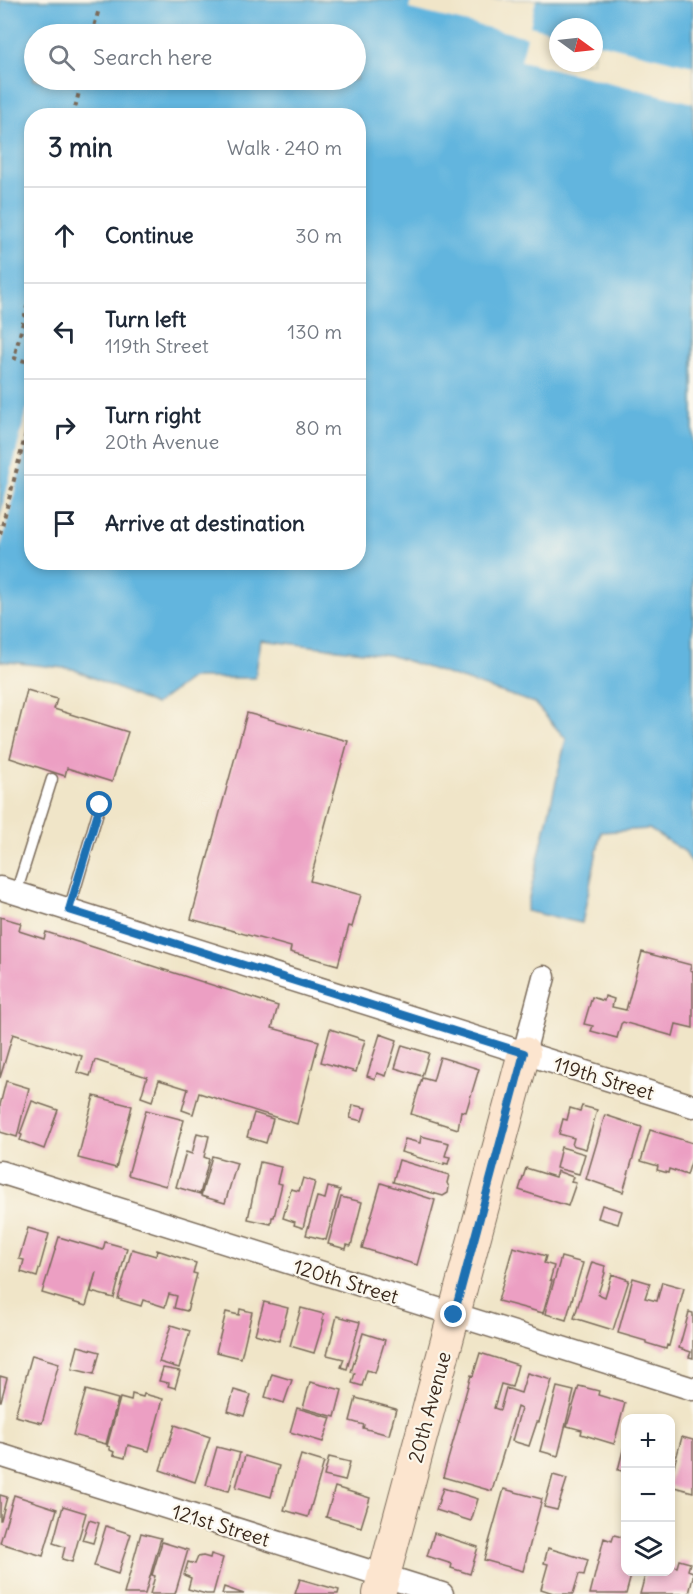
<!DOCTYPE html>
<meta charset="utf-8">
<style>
body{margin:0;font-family:Delius,sans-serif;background:#f6f6f7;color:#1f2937}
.controls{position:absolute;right:18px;bottom:18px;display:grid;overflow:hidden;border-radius:12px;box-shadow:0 3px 9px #0003}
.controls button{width:54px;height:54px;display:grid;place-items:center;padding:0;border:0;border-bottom:2px solid #e0e1e3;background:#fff;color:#1f2937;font:30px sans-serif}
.compass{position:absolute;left:549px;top:18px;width:54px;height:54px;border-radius:50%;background:#fff;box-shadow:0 3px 9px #0003;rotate:105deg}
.stop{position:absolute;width:18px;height:18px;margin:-14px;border:4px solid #1f6fb2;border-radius:50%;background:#fff}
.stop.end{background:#1f6fb2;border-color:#fff;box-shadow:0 2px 6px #0008}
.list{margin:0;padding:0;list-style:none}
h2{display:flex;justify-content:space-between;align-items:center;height:78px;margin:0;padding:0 24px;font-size:26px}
h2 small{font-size:20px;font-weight:400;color:#747a83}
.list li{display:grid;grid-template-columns:39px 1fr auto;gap:18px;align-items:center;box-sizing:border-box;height:96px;padding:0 24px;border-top:2px solid #e0e1e3}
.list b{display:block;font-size:22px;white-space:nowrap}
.list p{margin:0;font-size:20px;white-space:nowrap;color:#747a83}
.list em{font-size:20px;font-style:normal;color:#747a83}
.icon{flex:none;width:33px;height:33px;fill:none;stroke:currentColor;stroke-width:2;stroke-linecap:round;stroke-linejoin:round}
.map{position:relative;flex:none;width:693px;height:1594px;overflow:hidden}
.search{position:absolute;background:#fff;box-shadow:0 3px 9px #0003;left:24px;top:24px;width:342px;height:66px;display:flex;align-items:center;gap:15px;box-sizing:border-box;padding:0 21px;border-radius:33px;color:#747a83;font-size:22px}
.panel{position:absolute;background:#fff;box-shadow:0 3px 9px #0003;left:24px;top:108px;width:342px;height:462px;border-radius:24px}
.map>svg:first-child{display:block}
</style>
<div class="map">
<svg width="693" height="1594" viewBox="0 0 693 1594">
<rect width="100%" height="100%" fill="#fbf7ec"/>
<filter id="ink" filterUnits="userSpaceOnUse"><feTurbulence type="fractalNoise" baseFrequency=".0167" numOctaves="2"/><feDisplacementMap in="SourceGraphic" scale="12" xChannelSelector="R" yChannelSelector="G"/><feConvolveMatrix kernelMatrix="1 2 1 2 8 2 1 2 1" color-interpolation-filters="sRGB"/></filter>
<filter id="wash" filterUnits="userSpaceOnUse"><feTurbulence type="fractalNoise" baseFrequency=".008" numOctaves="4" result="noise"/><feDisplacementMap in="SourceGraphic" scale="24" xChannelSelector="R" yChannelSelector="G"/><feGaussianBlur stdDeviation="1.35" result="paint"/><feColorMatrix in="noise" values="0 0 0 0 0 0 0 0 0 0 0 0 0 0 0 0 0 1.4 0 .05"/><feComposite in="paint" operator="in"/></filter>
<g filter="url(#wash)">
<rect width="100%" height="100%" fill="#f0e5c8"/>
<path fill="#62b5de" stroke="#4e707e" stroke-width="1.5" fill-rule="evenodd" d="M0 0H693V865L684 851 649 829 601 832 582 923 526 911 566 739 534 703 389 655 261 640 255 678H191L155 705 73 669 0 661ZM558 27H594V63H558ZM34 34H356V80H34ZM32 116H358V562H32Z"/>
<path fill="#f0e5c8" d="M411 0H536L530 26 558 33V63H594V42L693 66V103L521 61 527 37 409 9Z
M27 409 31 410V426L0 550V518Z"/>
<g id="blocks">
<path fill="#ec9fc3" d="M27 690 57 699 54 709 128 732 112 782 67 768 65 776 10 758Z
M247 713 348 741 310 881 361 895 352 927 349 926 338 965 290 952 291 947 191 919Z
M0 917 21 923 19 931 44 939 46 932 278 1006 272 1028 319 1041 297 1124 199 1093 193 1114 182 1110 188 1089 159 1080 152 1101 141 1097 147 1077 95 1060 90 1076 77 1072 82 1056 13 1034 0 1078Z
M642 952 691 965 690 970 693 971V1028L676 1024 673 1036 623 1022 621 1024 617 1038 591 1031 593 1026 584 1024 592 997 604 1001 605 996 614 999 612 1007 626 1010Z
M330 1029 365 1040 356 1072 321 1062Z
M380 1034 397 1040 386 1076 377 1073 375 1079 367 1076Z
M402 1045 429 1053 422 1076 395 1068Z
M440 1057 479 1069 466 1112 461 1111 458 1129 411 1114 422 1078 433 1081Z
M6 1081 29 1088 17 1137 0 1132V1105Z
M94 1096 132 1106 116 1168 78 1158Z
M32 1101 58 1110 44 1149 20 1140 22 1135 20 1134Z
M353 1105 366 1108 362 1121 350 1118Z
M582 1106 597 1110 586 1149 572 1145 574 1138 559 1134 563 1119 567 1120 570 1108 580 1111Z
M146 1110 184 1120 166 1186 128 1175Z
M254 1113 273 1119 266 1143 247 1137Z
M605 1115 642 1127 623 1192 586 1179Z
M650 1130 693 1143V1156L687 1175 669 1169 668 1173 657 1170 658 1166 641 1161Z
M197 1133 209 1136 204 1157 209 1159 200 1194 176 1187 186 1152 192 1154Z
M421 1136 449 1143 445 1156 450 1157 448 1164 444 1163V1165L416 1157V1156L401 1152 405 1139 420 1143Z
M561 1147 585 1154 579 1174 556 1168Z
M212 1156 237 1163 225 1203 201 1196Z
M399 1160 449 1175 447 1183 449 1187 448 1193 443 1196 393 1182Z
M260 1162 281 1167 277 1183 282 1184 274 1217H272L271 1224 248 1219Z
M526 1168 555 1177 557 1171 573 1177 571 1182 576 1183 568 1206 519 1190Z
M303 1178 315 1182 303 1228 294 1225 295 1222 283 1218 291 1189 299 1191Z
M381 1183 435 1200 417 1265 362 1248Z
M328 1187 340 1190 326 1240 306 1235 317 1197 325 1199Z
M341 1197 362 1202 351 1246 347 1245 346 1249 328 1244Z
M602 1205 622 1211 618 1224 598 1218Z
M28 1228 49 1234 37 1277 21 1272 24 1260 19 1259Z
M59 1237 103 1250 105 1242 127 1248 114 1298 91 1292 96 1272 86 1306 42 1293Z
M513 1247 546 1256 544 1263 554 1266 550 1280 552 1281 543 1313 498 1301Z
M132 1249 156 1256 157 1250 196 1263 193 1273 197 1274 187 1311 174 1308 177 1296 169 1294 165 1307 143 1300 141 1306 118 1299Z
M561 1257 583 1263 566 1320 546 1314 547 1309H546Z
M592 1262 605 1266 604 1272 605 1273 598 1294 605 1297 612 1274 629 1280 613 1330 574 1318Z
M633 1278 650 1283 645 1298 657 1301 662 1282 684 1288 669 1346 667 1345 666 1349 646 1343V1341L618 1333Z
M264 1302 288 1308 279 1341 255 1334Z
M301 1308 324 1314 322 1320H324L314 1353 290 1346Z
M240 1309 252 1312 241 1358 216 1352 226 1312 239 1315Z
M689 1312 693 1313V1358L689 1357 691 1352 679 1348Z
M337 1316 360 1322 347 1369 341 1367 344 1359 327 1355Z
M171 1325 190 1331 179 1368 159 1362Z
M363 1333 385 1340 375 1373 367 1370 362 1386 352 1383 355 1373 351 1372Z
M78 1346 100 1352 94 1374 72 1369Z
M480 1353 518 1365 512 1387 501 1384 494 1408 500 1410 506 1388 521 1393 527 1373 552 1380 539 1422H537L529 1446 512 1441 521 1409 517 1407 492 1491 443 1477 459 1421H458L471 1375 473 1376Z
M32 1355 59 1363 42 1423 15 1416Z
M163 1368 180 1371 175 1388 168 1386 169 1383 159 1381Z
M272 1374 292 1380 284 1403 265 1397Z
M0 1376 7 1378 1 1401H0Z
M310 1382 342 1390 335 1417 303 1408Z
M579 1386 599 1391 598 1395 625 1403 614 1444 581 1434 582 1430 567 1426Z
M557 1387 574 1391 558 1456 540 1451Z
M86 1390 118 1399 106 1444 73 1435Z
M234 1390 251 1395 244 1416 228 1411Z
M132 1394 143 1397 144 1394 163 1399 149 1451 128 1445 125 1458 113 1455 114 1452 110 1450V1447L107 1446 120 1398 131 1401Z
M356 1398 396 1409 389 1435 363 1428 364 1425 350 1421Z
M297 1408 331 1418 323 1442 290 1432Z
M175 1425 210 1437 195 1482 160 1470Z
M682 1437 693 1440V1492L670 1486V1480Z
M625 1442H626V1472L618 1470Z
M217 1447 240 1453 229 1491 206 1485Z
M301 1455 324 1462 308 1517 284 1510Z
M245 1456 279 1466 271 1497 236 1487Z
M329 1457 350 1462 345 1481 324 1476Z
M553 1475 567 1479 557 1510 544 1507Z
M335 1487 370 1498 361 1527 326 1517Z
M443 1488 478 1499 471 1521 436 1510Z
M504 1489 542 1499 523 1571 484 1560Z
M0 1495 7 1497 1 1520H0Z
M14 1495 57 1509 43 1556 0 1543Z
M63 1506 86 1513 72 1562 62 1559 65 1547 53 1543Z
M89 1520 99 1523 93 1543 82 1540Z
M106 1526 131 1534 118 1574 94 1566Z
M141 1533 161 1538 145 1594H124Z
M434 1533 478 1547 470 1574 451 1568 452 1564 427 1556Z
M614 1535 626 1538V1572H632L626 1594H590L604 1538 612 1541Z
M162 1542 188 1550 175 1594H150L155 1576 152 1575Z
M548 1548 588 1560 584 1575 579 1574 573 1594H556L541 1589 548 1564 544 1563Z
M211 1554 223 1558 213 1594H206L188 1589 191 1578 184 1575 188 1562 195 1564 198 1557 203 1556 210 1558Z
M679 1560 690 1563 688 1570 693 1572V1577L689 1594H640L646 1572H670V1565L677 1567Z
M300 1579 339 1590 338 1594H295Z
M224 1587 244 1594H222Z"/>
</g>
</g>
<g filter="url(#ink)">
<use href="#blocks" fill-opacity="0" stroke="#7a6b5a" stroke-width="1.5"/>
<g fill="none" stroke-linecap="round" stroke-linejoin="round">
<g stroke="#7a6b5a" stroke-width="13">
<path id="lane" d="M16 893 52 779
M69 910 100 805"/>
</g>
<g stroke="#7a6b5a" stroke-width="25">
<path id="street" d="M0 888 693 1106
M524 1053 544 977
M0 1172 693 1389
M0 1455 442 1594"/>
</g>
<g stroke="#7a6b5a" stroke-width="34">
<path id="secondary" d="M379 1594 524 1053"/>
</g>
<path stroke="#7a6b5a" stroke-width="4" stroke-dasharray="4.5 4.5" stroke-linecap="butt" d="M92 34 99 9
M73 116 82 80
M32 287 14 358 32 363
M0 534 32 410"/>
<use href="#lane" stroke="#fff" stroke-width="10"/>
<use href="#street" stroke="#fff" stroke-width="22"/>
<use href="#secondary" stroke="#fce5cf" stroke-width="32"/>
</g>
</g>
<g fill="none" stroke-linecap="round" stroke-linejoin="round" filter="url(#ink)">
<path stroke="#1f6fb2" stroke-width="8" d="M100 805 69 910 524 1053 454 1315"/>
</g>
<g text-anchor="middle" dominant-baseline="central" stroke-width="4.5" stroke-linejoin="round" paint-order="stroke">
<g font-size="20" fill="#3b2a1e" stroke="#fbf7ec">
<text transform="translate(604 1078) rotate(17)">119th Street</text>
<text transform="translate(346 1281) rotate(17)">120th Street</text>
<text transform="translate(429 1407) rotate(-75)">20th Avenue</text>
<text transform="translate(221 1525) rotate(17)">121st Street</text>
</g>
</g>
</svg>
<div class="controls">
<button>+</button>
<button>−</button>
<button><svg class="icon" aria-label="layers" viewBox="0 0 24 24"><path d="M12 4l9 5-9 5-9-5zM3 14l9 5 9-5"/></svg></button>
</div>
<svg class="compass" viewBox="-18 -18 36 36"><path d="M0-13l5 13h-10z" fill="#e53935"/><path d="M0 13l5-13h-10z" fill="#747a83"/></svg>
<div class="stop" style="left:100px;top:805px"></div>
<div class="stop end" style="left:454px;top:1315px"></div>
<div class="search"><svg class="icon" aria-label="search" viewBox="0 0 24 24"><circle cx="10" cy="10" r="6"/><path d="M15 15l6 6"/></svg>Search here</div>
<section class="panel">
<h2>3 min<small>Walk · 240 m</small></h2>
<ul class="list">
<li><svg class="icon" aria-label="ahead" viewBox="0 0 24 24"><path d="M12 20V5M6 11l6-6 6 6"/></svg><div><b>Continue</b></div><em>30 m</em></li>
<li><svg class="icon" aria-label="left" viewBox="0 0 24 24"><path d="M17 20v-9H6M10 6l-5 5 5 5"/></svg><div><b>Turn left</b><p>119th Street</p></div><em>130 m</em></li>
<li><svg class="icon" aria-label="right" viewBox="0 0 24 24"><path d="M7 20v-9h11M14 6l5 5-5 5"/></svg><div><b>Turn right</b><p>20th Avenue</p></div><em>80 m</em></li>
<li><svg class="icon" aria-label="arrive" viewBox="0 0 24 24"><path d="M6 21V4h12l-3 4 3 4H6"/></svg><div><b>Arrive at destination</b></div></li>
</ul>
</section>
</div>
